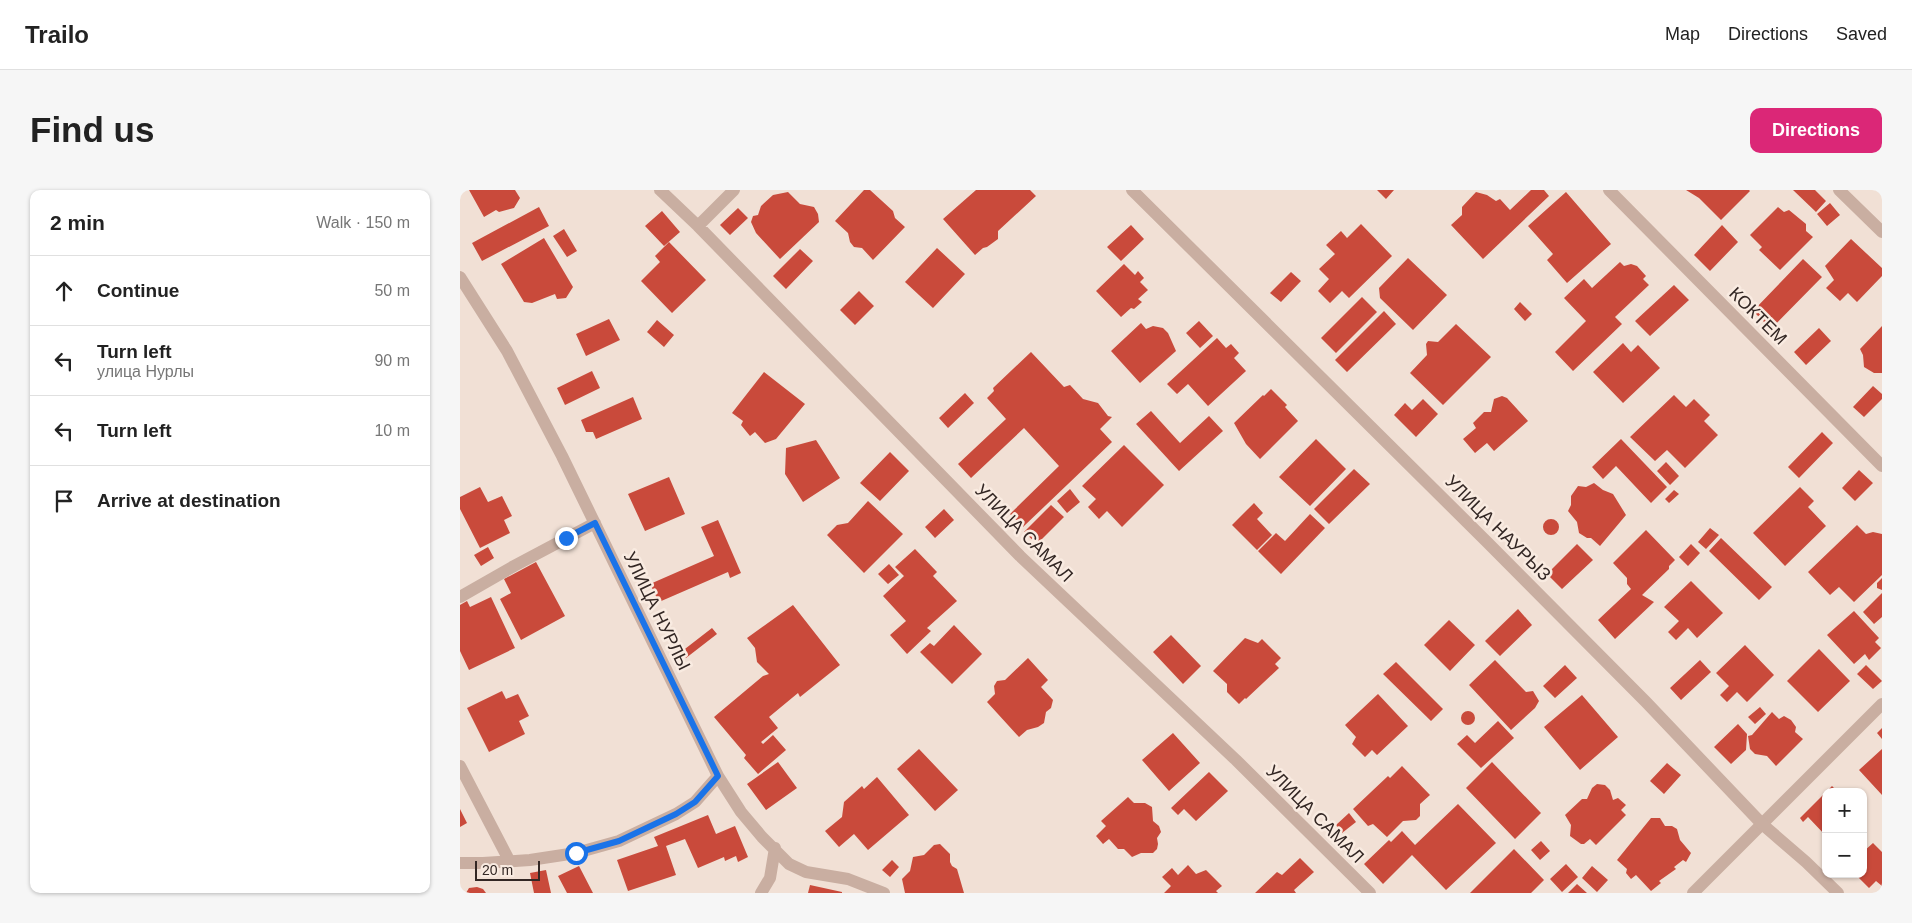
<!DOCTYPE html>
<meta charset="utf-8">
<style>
body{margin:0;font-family:Helvetica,sans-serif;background:#f6f6f6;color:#222}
.controls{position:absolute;right:15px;bottom:15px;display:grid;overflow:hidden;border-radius:10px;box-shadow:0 1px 4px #0004}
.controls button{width:45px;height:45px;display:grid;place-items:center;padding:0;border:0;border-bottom:1px solid #e0e0e0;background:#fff;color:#222;font:25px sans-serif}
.scale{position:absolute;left:15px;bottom:12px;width:65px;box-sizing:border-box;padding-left:5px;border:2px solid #332724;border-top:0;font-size:14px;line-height:18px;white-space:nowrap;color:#332724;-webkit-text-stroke:4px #f9ebe1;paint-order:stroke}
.stop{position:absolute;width:15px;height:15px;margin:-11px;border:4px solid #1a73e8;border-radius:50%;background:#fff}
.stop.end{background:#1a73e8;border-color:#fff;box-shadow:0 1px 5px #0008}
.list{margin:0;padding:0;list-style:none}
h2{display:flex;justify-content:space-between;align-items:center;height:65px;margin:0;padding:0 20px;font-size:21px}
h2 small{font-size:16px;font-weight:400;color:#767676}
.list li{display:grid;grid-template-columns:32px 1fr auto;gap:15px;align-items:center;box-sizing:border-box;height:70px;padding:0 20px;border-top:1px solid #e0e0e0}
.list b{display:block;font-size:19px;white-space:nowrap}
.list p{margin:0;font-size:16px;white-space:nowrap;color:#767676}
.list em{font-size:16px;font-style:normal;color:#767676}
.icon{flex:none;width:28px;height:28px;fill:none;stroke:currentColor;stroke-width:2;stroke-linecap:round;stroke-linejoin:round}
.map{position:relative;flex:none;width:1422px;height:703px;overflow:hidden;border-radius:10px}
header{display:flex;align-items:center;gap:30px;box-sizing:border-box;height:70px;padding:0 25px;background:#fff;border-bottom:1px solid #e0e0e0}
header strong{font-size:24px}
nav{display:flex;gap:28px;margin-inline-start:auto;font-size:18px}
.intro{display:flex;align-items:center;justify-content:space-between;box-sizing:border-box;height:120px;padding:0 30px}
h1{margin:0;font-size:35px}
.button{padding:12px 22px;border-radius:10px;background:#db2777;color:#fff;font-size:18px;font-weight:700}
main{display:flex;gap:30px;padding:0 30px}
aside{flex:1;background:#fff;border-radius:10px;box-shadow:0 1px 4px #0004}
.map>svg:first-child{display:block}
</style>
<header>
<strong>Trailo</strong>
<nav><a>Map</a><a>Directions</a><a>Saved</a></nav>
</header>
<div class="intro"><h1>Find us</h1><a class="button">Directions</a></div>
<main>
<aside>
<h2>2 min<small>Walk · 150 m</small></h2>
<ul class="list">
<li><svg class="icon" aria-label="ahead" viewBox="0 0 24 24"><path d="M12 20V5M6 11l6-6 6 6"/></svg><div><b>Continue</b></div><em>50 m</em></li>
<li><svg class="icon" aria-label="left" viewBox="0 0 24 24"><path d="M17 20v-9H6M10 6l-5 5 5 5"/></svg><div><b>Turn left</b><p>улица Нурлы</p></div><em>90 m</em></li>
<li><svg class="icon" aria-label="left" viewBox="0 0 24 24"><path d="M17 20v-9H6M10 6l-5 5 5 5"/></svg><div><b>Turn left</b></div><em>10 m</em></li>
<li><svg class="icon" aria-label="arrive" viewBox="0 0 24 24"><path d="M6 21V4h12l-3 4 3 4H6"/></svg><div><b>Arrive at destination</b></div></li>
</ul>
</aside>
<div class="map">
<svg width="1422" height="703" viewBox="0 0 1422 703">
<rect width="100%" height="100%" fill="#f1e0d5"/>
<path fill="#c94a3b" d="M9 0H55L60 8 54 18 39 22 36 20 24 27Z
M404 0H410L433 21 435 28 445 37 413 70 402 58 394 57 390 52 388 43 375 31Z
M516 0H570L576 6 538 41V49L527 57 523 58 515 65 483 29Z
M917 0H934L926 9Z
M1071 0H1084L1089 6 1023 69 991 35 1002 25V17L1016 2 1027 5 1036 11 1040 9 1050 20Z
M1226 0H1289L1290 1 1261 30 1239 8Z
M1333 0H1355L1366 11 1356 22Z
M328 2 340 14 354 17 358 24 359 32 320 69 296 43 291 32 293 26 298 25 301 16 313 5Z
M1106 2 1151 54 1107 93 1087 70 1093 64 1068 36Z
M1370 13 1380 25 1367 36 1357 24Z
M79 17 89 36 22 71 12 53Z
M1318 17 1324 22 1329 20 1346 34V41L1353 47 1320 80 1299 60 1302 57 1290 45Z
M278 18 288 28 270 45 260 35Z
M202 21 220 42 204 56 185 36Z
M901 34 932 66 889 108 882 101 870 113 858 101 869 89 859 79 875 64 866 55 881 41 887 48Z
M671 35 684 49 661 71 647 57Z
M1262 35 1278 52 1250 81 1234 65Z
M104 39 117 61 107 67 93 46Z
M84 48 113 97 106 108 97 109 95 104 72 113 64 112 41 74Z
M1391 49 1422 78V86L1397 112 1388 103 1380 111 1366 98 1374 90 1365 76Z
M209 52 246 90 212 123 181 91 200 72 195 66Z
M477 58 505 84 473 118 445 92Z
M340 59 353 71 326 99 313 86Z
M948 68 987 105 953 140 920 108 919 98Z
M1343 69 1362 87 1311 139 1293 121Z
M1160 72 1164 76 1171 74 1177 76 1186 86 1183 89 1189 95 1155 127 1162 134 1113 181 1095 162 1126 131 1104 108 1124 89 1132 98Z
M664 74 675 85 678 81 684 88 680 92 688 100 678 109 682 112 674 119 671 118 661 127 636 101Z
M831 82 841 91 821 112 810 103Z
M1214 95 1229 110 1190 146 1175 131Z
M399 101 414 116 395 135 380 120Z
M902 107 917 122 876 163 861 148Z
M1060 112 1072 124 1065 131 1054 119Z
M924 121 936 134 887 182 875 170Z
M149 129 160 150 126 166 116 144Z
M197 130 214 145 204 157 187 142Z
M739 131 753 146 740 158 726 143Z
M681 133 686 139 693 136 703 138 708 143 716 161 680 193 651 161Z
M996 134 1031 167 983 215 950 183 967 165 966 154 968 151 978 152Z
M1422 136V183H1414L1404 177 1403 165 1400 159Z
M1359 138 1371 151 1346 175 1334 162Z
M757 148 766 158 771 154 779 163 774 168 786 181 748 216 728 194 717 204 707 194Z
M1163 153 1171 162 1178 155 1200 178 1163 213 1133 182Z
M571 162 604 197 610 195 623 209 638 213 648 226 652 227 640 239 652 252 563 337 550 324 599 276 564 238 511 288 498 274 546 229 527 208 534 201 533 198Z
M132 181 140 198 105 215 97 198Z
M304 182 345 214 316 249 305 253 295 242 290 246 281 235 283 231 272 223Z
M1413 196 1422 204V209L1404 227 1393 217Z
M811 199 827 215 825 217 838 231 800 269 786 254 774 233 803 205 804 206Z
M505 203 514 213 488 238 479 228Z
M1214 205 1226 217 1234 209 1250 225 1244 231 1258 245 1225 278 1207 260 1195 271 1170 247Z
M1042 206 1047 208 1068 231 1034 261 1027 253 1015 263 1003 249 1016 238 1013 233 1024 222H1031L1034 209Z
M173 207 182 229 136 249 133 242H126L121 230Z
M963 209 978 224 956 247 934 225 945 213 952 220Z
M691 221 720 253 749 226 763 241 719 281 676 234Z
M1362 242 1373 253 1339 288 1328 277Z
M856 249 886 279 850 316 819 287Z
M1161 249 1207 297 1191 313 1156 276 1143 289 1132 277Z
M356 250 380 288 343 312 325 284 326 258Z
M664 255 704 295 662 337 647 321 639 329 628 317 636 309 622 296Z
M430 262 449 281 420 311 400 293Z
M1206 272 1219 286 1210 295 1197 281Z
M894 279 910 294 869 334 854 319Z
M1399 280 1413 293 1395 311 1382 298Z
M209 287 225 324 185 341 168 304Z
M1134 293 1143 300 1153 304 1166 325 1140 356 1131 348H1127L1119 343 1117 332 1108 321 1111 315V306L1118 296 1126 297Z
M20 297 28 312 42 306 52 326 44 330 50 343 20 358 0 319V307Z
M1340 297 1354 311 1348 317 1366 336 1325 376 1293 343Z
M610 299 620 312 607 323 597 311Z
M1214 300 1219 304 1209 313 1205 309Z
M408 311 443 344 404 383 367 345 377 335 388 333Z
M794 313 803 323 797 329 812 345 797 360 772 335Z
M591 315 604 327 577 354 564 342Z
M484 319 494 330 475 348 465 337Z
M850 324 865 338 821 384 798 361 816 343 825 351Z
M1083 337a8 8 0 1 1 16 0a8 8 0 1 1-16 0Z
M258 330 281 383 270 388 268 382 199 412 190 394 254 366 241 337Z
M1397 335 1406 344 1413 342 1422 344V385L1394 412 1379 397 1370 405 1348 382Z
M1250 338 1259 345 1246 359 1238 352Z
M1186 340 1215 370 1209 376V379L1182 405 1194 412 1155 449 1138 430 1171 399 1167 394V388L1153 373Z
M1261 348 1312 397 1299 410 1249 361Z
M1117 354 1133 370 1102 399 1087 384Z
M1231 354 1240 363 1228 376 1219 367Z
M28 357 34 368 21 376 14 365Z
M455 359 477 382 473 386 497 411 467 438 471 441 447 464 430 445 446 431 423 406 444 386 435 377Z
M76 372 105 426 61 450 40 409 51 403 44 389Z
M429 374 439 385 428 394 418 384Z
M1422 388V400L1417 398V393Z
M1231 391 1263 423 1237 448 1228 438 1216 450 1208 442 1219 431 1204 417Z
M1422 403V427L1414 434 1403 422Z
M31 407 55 458 9 480 0 461V415L7 411 10 417Z
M333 415 380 475 340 507 338 503 309 527 318 538 301 552 303 554 313 545 326 560 298 584 284 568 286 565 254 527 303 486 309 484 297 472 295 458 287 448Z
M1058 419 1072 435 1040 466 1025 451Z
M1394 421 1419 448 1415 452 1421 458 1409 470 1405 464 1394 474 1367 445Z
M989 430 1015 455 990 481 964 455Z
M494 435 522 464 492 494 460 462 470 453 474 456Z
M252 438 257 444 226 468 221 462Z
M711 445 741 476 723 494 693 462Z
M785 448 798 453 802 449 821 468 815 474 819 478 786 509 785 508 779 514 767 502V494L753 481Z
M1285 455 1314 485 1287 512 1277 502 1267 512 1260 505 1269 496 1256 483Z
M1359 459 1390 491 1358 522 1327 491Z
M568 468 588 490 581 497 593 510 591 518 586 522 584 533 578 537 567 540 559 547 527 512 535 504 534 496 537 491 545 490Z
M1035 470 1066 502 1073 501 1079 511 1075 518 1051 540 1009 495Z
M1240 470 1251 482 1221 510 1210 498Z
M936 472 983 519 971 531 923 484Z
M1105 475 1117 488 1095 508 1083 496Z
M1406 475 1422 491 1413 499 1397 484Z
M42 501 46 509 58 504 69 526 59 531 65 544 29 562 7 518Z
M918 504 948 536 917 565 912 560 905 567 892 554 896 547 885 535Z
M1122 505 1158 547 1120 580 1084 537Z
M1300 517 1306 524 1295 534 1288 527Z
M1001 528a7 7 0 1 1 14 0a7 7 0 1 1-14 0Z
M1312 522 1319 529 1324 526 1331 530 1336 537 1335 542 1343 549 1316 576 1307 566 1295 564 1290 559 1288 546 1292 545Z
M1038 531 1054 548 1021 578 997 554 1007 545 1015 553Z
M1278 534 1287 544 1286 560 1271 574 1254 557Z
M1422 538V549L1417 543Z
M713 543 740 573 709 601 682 570Z
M459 559 498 600 475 621 437 579Z
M1422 559V605L1399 580Z
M318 572 337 598 306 620 287 594Z
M1032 572 1081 623 1055 649 1006 598Z
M1207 573 1221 585 1204 604 1190 591Z
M942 576 970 605 960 614V626L956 630 943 631 927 647 913 634 908 636 893 619 928 586 930 588Z
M749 582 768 601 736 631 724 619 718 625 711 618Z
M417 587 449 625 408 660 394 644 379 657 365 641 382 627 384 612 402 596 404 599Z
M1137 594 1145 595 1150 600 1153 610 1158 608 1166 615 1161 620 1166 625 1136 655 1130 649 1124 654H1121L1110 646 1111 635 1105 625 1122 609H1127L1132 598Z
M1372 596 1378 602H1366Z
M1366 602V646L1348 627 1343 632 1340 628Z
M668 607 674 613H685L692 617 693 631 699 636 701 642 697 648 698 654 697 659 693 663H681L672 667 664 659H658L649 649 643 654 636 646 646 636 641 631Z
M998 614 1036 653 986 700 952 665 923 694 904 674 929 650 931 652 942 641 955 655Z
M0 619 7 633 0 637Z
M889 623 896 632 882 643 876 635Z
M248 625 256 644 275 636 288 667 278 672 276 666 265 671 264 667 238 678 225 649 206 656 216 685 168 701 157 670 198 656 194 647Z
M1191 628H1200L1205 636H1212L1217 639 1220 650 1231 663 1226 672 1223 670 1214 677 1216 679 1199 691 1201 693 1191 701 1176 685 1171 689 1166 683 1167 679 1157 670Z
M1081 651 1090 661 1080 670 1071 660Z
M1413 653 1422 662V696L1416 691 1409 698 1395 684H1403V662Z
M480 654 490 664V672L492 676 497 679 504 703H445L442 689 450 681 453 667 464 665 474 655Z
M1054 659 1084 690 1071 703H1010Z
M840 668 854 682 834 700 836 703H795L817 682 822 685Z
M432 670 439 677 430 687 422 680Z
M1106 674 1118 687 1102 702 1090 689Z
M728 675 736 684 746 680 762 696 756 701 758 703H704L711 696 702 687 712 678 718 685Z
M119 676 133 703H107L98 686Z
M1132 676 1148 690 1137 702 1122 688Z
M86 680 91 703H74L70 683Z
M1117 694 1127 703H1108Z
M350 695 382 702V703H348Z
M17 697 23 699 26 703H6L9 698Z"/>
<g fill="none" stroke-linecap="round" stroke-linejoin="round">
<path stroke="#c9aea1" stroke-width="12" d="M200 0 238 36 560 366 776 570 910 703
M1149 0 1422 276
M1379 0 1422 42
M238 36 274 0
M0 87 47 161 102 266 258 586 281 622 302 647 329 674 346 682 388 689 424 703
M0 407 54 376 135 333
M0 576 50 672
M0 673H23L70 670 116 663 159 651 216 624 235 612 258 586
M301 703 310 688 315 658
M1233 703 1422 514"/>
<path stroke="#c9aea1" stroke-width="12" d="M672 0 1027 352 1186 512 1302 634 1346 672 1378 703"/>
</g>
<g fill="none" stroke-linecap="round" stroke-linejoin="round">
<path stroke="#1a73e8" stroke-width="6" d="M106 348 135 333 258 586 235 612 216 624 159 651 116 663"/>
</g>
<g text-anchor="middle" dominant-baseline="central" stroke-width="5" stroke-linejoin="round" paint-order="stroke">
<g font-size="18" fill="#332724" stroke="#f9ebe1">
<text transform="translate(1298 126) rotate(45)">КОКТЕМ</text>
<text transform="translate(1038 338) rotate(45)">УЛИЦА НАУРЫЗ</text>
<text transform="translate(564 343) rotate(45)">УЛИЦА САМАЛ</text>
<text transform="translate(197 421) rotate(64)">УЛИЦА НУРЛЫ</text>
<text transform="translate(855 624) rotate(45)">УЛИЦА САМАЛ</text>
</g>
</g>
</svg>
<div class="controls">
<button>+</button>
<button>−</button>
</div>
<div class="scale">20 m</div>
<div class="stop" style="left:116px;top:663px"></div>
<div class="stop end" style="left:106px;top:348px"></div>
</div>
</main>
